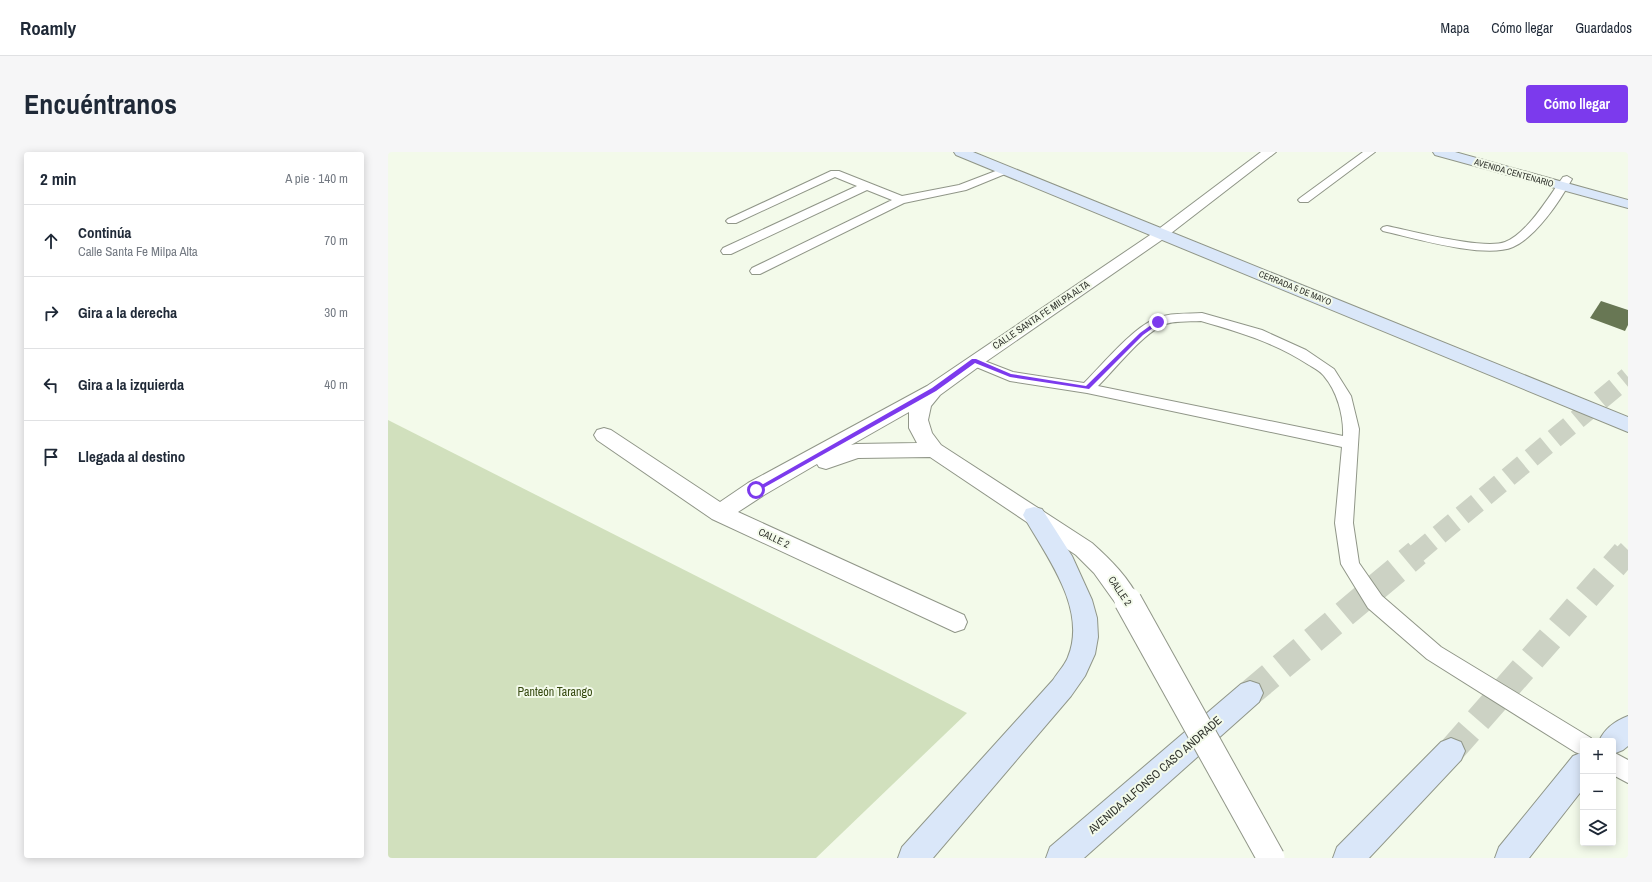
<!DOCTYPE html>
<html lang="es">
<meta charset="utf-8">
<style>
body{margin:0;font-family:"Archivo Narrow",sans-serif;background:#f6f6f7;color:#1f2937}
.controls{position:absolute;right:12px;bottom:12px;display:grid;overflow:hidden;border-radius:4px;box-shadow:0 2px 10px #0003}
.controls button{width:36px;height:36px;display:grid;place-items:center;padding:0;border:0;border-bottom:1px solid #e0e1e3;background:#fff;color:#1f2937;font:20px sans-serif}
.stop{position:absolute;width:12px;height:12px;margin:-9px;border:3px solid #7c3aed;border-radius:50%;background:#fff}
.stop.end{background:#7c3aed;border-color:#fff;box-shadow:0 1px 4px #0008}
.list{margin:0;padding:0;list-style:none}
h2{display:flex;justify-content:space-between;align-items:center;height:52px;margin:0;padding:0 16px;font-size:17px}
h2 small{font-size:13px;font-weight:400;color:#747a83}
.list li{display:grid;grid-template-columns:26px 1fr auto;gap:12px;align-items:center;box-sizing:border-box;height:72px;padding:0 16px;border-top:1px solid #e0e1e3}
.list b{display:block;font-size:15px;white-space:nowrap}
.list p{margin:0;font-size:13px;white-space:nowrap;color:#747a83}
.list em{font-size:13px;font-style:normal;color:#747a83}
.icon{flex:none;width:22px;height:22px;fill:none;stroke:currentColor;stroke-width:2;stroke-linecap:round;stroke-linejoin:round}
.map{position:relative;flex:none;width:1240px;height:706px;overflow:hidden;border-radius:4px}
header{display:flex;align-items:center;gap:24px;box-sizing:border-box;height:56px;padding:0 20px;background:#fff;border-bottom:1px solid #e0e1e3}
header strong{font-size:19px}
nav{display:flex;gap:22px;margin-inline-start:auto;font-size:14px}
.intro{display:flex;align-items:center;justify-content:space-between;box-sizing:border-box;height:96px;padding:0 24px}
h1{margin:0;font-size:28px}
.button{padding:10px 18px;border-radius:4px;background:#7c3aed;color:#fff;font-size:14px;font-weight:700}
main{display:flex;gap:24px;padding:0 24px}
aside{flex:1;background:#fff;border-radius:4px;box-shadow:0 2px 10px #0003}
.map>svg:first-child{display:block}
</style>
<header>
<strong>Roamly</strong>
<nav><a>Mapa</a><a>Cómo llegar</a><a>Guardados</a></nav>
</header>
<div class="intro"><h1>Encuéntranos</h1><a class="button">Cómo llegar</a></div>
<main>
<aside>
<h2>2 min<small>A pie · 140 m</small></h2>
<ul class="list">
<li><svg class="icon" aria-label="ahead" viewBox="0 0 24 24"><path d="M12 20V5M6 11l6-6 6 6"/></svg><div><b>Continúa</b><p>Calle Santa Fe Milpa Alta</p></div><em>70 m</em></li>
<li><svg class="icon" aria-label="right" viewBox="0 0 24 24"><path d="M7 20v-9h11M14 6l5 5-5 5"/></svg><div><b>Gira a la derecha</b></div><em>30 m</em></li>
<li><svg class="icon" aria-label="left" viewBox="0 0 24 24"><path d="M17 20v-9H6M10 6l-5 5 5 5"/></svg><div><b>Gira a la izquierda</b></div><em>40 m</em></li>
<li><svg class="icon" aria-label="arrive" viewBox="0 0 24 24"><path d="M6 21V4h12l-3 4 3 4H6"/></svg><div><b>Llegada al destino</b></div></li>
</ul>
</aside>
<div class="map">
<svg width="1240" height="706" viewBox="0 0 1240 706">
<rect width="100%" height="100%" fill="#f3faea"/>
<path fill="#d1e0bd" d="M0 268 579 561 428 706H0Z"/>
<path fill="#687754" d="M1213 149 1240 158V173L1237 179 1202 166Z"/>
<g fill="none" stroke-linecap="round" stroke-linejoin="round">
<path stroke="#ccd2c4" stroke-width="20" stroke-dasharray="20 10" stroke-linecap="butt" d="M1028 402 1240 225
M1236 402 1240 398"/>
<path stroke="#ccd2c4" stroke-width="27" stroke-dasharray="27 14" stroke-linecap="butt" d="M862 541 1029 401
M1063 599 1237 401"/>
<g stroke="#909688" stroke-width="2">
<path id="service" d="M975 0H987L920 50H912L910 48 912 46Z
M618 15 623 18 622 20 578 38 516 51 372 122H364L362 119 364 116 504 48 479 38 343 102H335L333 99 335 96 469 34 447 25 348 71H340L338 69 340 67 443 19H451L514 44 571 33Z
M1179 24 1184 27C1172 49 1148 85 1125 95 1098 107 1029 87 999 80L995 79 993 77 995 75 999 74C1024 79 1095 98 1117 90 1139 82 1162 43 1175 25Z
M814 161 874 178 918 198 946 217 963 244 971 277 965 371 971 411 994 444 1053 495 1203 586 1204 589H1195V603L1187 600 1039 507 980 456 953 412 947 371 954 295 699 241 622 229 581 212 579 209 581 206 586 205 625 220 696 231C714 213 743 178 765 168 779 160 799 162 814 161ZM813 169C851 180 888 191 921 213 926 216 932 219 936 224 949 239 956 264 955 284L710 234C728 216 752 185 773 174 784 168 801 170 813 169Z
M1225 600 1240 608V631L1225 623Z"/>
</g>
<g stroke="#909688" stroke-width="2">
<path id="minor" d="M873 0H888L778 85 593 213 552 243 543 254 540 268 544 281 553 293 704 391C723 408 741 426 752 449L749 456 740 459 731 456 706 421 688 403 542 305 470 306 438 317 431 315 429 312 376 343 350 360 576 463 579 470 576 477 567 480 324 367 209 288 206 283 209 278 216 276 223 278 332 350 360 331 539 234 768 79ZM521 260V276L529 291 468 292 463 293Z"/>
</g>
<g stroke="#909688" stroke-width="2">
<path id="secondary" d="M566 0H585L1240 265V280L568 3Z
M1045 0H1067L1240 48V56L1047 3Z
M646 355 654 357 684 404 704 448 709 466 710 485 707 502 697 524 683 544 545 706H510L514 695 665 528C670 520 677 513 680 505 700 456 657 403 635 363L638 357Z
M862 529 871 532 875 541 871 550 696 706H658L662 695 853 532Z
M1240 564V594L1235 598 1225 602V589H1211C1217 576 1227 569 1240 564Z
M1063 586 1073 590 1077 599 1073 608 981 706H945L949 695 1053 590Z
M1195 600V637L1141 706H1107L1111 695 1185 604Z"/>
</g>
<use href="#service" fill="#fff" fill-rule="evenodd"/>
<use href="#minor" fill="#fff" fill-rule="evenodd"/>
<use href="#secondary" fill="#dae7f9" fill-rule="evenodd"/>
<g stroke="#909688" stroke-width="29" stroke-linecap="butt">
<path id="minor-bridge" d="M740 449 883 706"/>
</g>
<use href="#minor-bridge" stroke="#fff" stroke-width="27"/>
</g>
<path fill="#7c3aed" d="M770 168 772 169V171L755 183 701 237 622 225 587 211 548 239 370 339H365V338L544 236 584 207H588L623 222 698 234 752 181Z"/>
<g text-anchor="middle" dominant-baseline="central" stroke-width="4" stroke-linejoin="round" paint-order="stroke">
<g font-size="9" fill="#31342e" stroke="#f3faea">
<text transform="translate(1126 21) rotate(16)">AVENIDA CENTENARIO</text>
<text transform="translate(907 136) rotate(22)">CERRADA 5 DE MAYO</text>
</g>
<g font-size="10" fill="#31342e" stroke="#f3faea">
<text transform="translate(653 163) rotate(-34)">CALLE SANTA FE MILPA ALTA</text>
<text transform="translate(386 386) rotate(25)">CALLE 2</text>
<text transform="translate(732 439) rotate(56)">CALLE 2</text>
</g>
<g font-size="12" fill="#34480e" stroke="#f3faea">
<text x="167" y="540">Panteón Tarango</text>
</g>
<g font-size="12" fill="#31342e" stroke="#f3faea">
<text transform="translate(767 623) rotate(-41)">AVENIDA ALFONSO CASO ANDRADE</text>
</g>
</g>
</svg>
<div class="controls">
<button>+</button>
<button>−</button>
<button><svg class="icon" aria-label="layers" viewBox="0 0 24 24"><path d="M12 4l9 5-9 5-9-5zM3 14l9 5 9-5"/></svg></button>
</div>
<div class="stop" style="left:368px;top:338px"></div>
<div class="stop end" style="left:770px;top:170px"></div>
</div>
</main>
